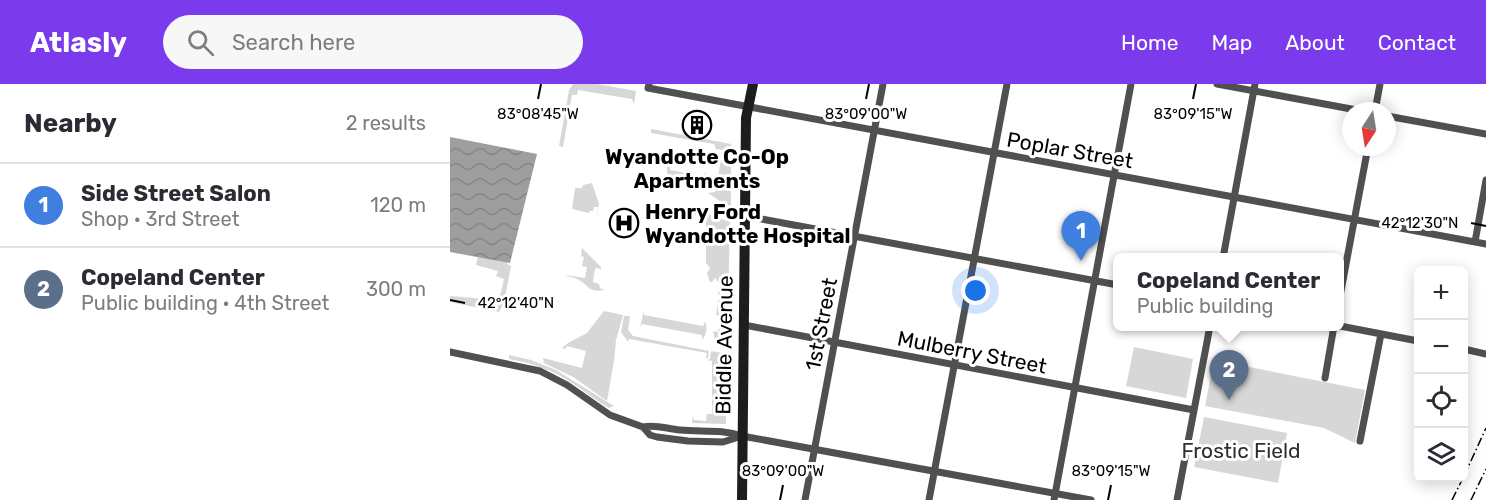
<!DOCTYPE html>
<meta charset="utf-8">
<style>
body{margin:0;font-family:Rubik,sans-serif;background:#f7f7f7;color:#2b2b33}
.controls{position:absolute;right:18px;bottom:18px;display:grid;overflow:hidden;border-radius:9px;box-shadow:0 3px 15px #0003}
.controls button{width:54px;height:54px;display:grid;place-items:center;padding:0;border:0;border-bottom:2px solid #e1e1e2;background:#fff;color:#2b2b33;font:30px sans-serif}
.compass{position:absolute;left:892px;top:18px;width:54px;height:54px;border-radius:50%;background:#fff;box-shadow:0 3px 15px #0003;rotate:192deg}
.you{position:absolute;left:526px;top:207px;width:21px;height:21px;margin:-15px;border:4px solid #fff;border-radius:50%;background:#1a73e8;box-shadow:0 0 0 9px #1a73e833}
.badge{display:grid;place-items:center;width:39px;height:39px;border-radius:50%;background:#7c3aed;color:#fff;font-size:20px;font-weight:700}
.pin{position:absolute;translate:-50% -50px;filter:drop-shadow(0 2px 3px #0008)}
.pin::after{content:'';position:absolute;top:32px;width:21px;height:18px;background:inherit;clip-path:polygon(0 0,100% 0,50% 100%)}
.popup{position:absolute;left:663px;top:169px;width:231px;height:78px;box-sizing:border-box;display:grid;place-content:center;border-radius:9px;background:#fff;filter:drop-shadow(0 2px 4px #0005);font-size:20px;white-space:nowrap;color:#7c7c81}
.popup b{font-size:22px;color:#2b2b33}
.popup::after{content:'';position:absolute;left:50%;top:100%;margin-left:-12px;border:12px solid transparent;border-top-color:#fff}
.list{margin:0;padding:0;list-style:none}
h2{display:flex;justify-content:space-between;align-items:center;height:78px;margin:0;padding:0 24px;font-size:26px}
h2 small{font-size:20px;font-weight:400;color:#7c7c81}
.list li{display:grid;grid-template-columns:39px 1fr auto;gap:18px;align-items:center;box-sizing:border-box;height:84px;padding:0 24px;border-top:2px solid #e1e1e2}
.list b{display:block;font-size:22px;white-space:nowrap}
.list p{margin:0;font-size:20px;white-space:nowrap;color:#7c7c81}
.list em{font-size:20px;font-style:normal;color:#7c7c81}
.icon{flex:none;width:33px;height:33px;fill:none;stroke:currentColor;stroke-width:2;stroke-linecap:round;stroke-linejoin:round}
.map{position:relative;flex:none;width:1036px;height:416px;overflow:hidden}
header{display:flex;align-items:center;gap:36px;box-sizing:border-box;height:84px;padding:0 30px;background:#7c3aed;color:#fff}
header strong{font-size:28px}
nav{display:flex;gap:33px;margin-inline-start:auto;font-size:21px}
.search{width:420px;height:54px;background:#f7f7f7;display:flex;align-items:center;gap:15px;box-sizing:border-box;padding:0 21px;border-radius:33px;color:#7c7c81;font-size:22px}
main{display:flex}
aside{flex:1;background:#fff}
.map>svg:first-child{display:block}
</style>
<header>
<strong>Atlasly</strong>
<div class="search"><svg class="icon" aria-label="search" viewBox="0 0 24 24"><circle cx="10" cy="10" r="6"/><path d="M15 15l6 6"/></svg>Search here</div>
<nav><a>Home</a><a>Map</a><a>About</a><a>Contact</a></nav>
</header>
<main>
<aside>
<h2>Nearby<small>2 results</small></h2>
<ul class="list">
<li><span class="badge" style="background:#3f7fe0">1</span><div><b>Side Street Salon</b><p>Shop · 3rd Street</p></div><em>120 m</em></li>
<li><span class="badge" style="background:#5c6f8a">2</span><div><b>Copeland Center</b><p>Public building · 4th Street</p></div><em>300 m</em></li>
</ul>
</aside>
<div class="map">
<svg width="1036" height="416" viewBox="0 0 1036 416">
<defs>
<pattern id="water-waves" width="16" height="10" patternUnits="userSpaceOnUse" patternTransform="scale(1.5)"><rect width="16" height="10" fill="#9e9e9e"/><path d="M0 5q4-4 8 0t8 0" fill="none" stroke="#868686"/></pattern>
</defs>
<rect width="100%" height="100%" fill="#fff"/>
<path fill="#d7d7d7" d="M123 0H147L186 7 184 20 182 15 128 6 127 11H122L113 63 109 62 119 6Z
M201 45 281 60V122L274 120 258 109 265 108 273 66 266 65 264 60 201 49Z
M217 81 220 82V86L252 92 256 88 253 102C242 104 228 95 217 93Z
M142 99 149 120 146 138 148 123H144L143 127H139V129L122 125 125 104H132L133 101Z
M253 128 280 138 277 256 271 257 265 255 263 247 268 248 271 233 266 231 269 213 268 206 272 203 265 194 262 198H260L257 189 260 184 256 179V132L240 131V129Z
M132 164 151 183V185L145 184 143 198 149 200 150 204 155 206C138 209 140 202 129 196 125 193 119 193 115 191L135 194 137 183 132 182 134 173 131 172Z
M28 172 57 178V180L61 182 54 219 49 228 0 218V212L49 216 54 195 46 192 48 187 26 181Z
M194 226V231L253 242 255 238C258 243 256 252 252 256V251L192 240 190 244Z
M154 227 173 231 166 256 164 277 157 317 123 293 94 279 93 274 132 284 136 267 117 262 115 265 112 264 118 259 137 249Z
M174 232H180L178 246 183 252 259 267 258 274H256L257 269 179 255 178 258 171 248Z
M684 263 743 275 736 314 676 302Z
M261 267 277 270 276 340 242 339 243 331 244 336 256 337 257 330H262V277L257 276 260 275Z
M59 271 81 276 106 286 164 322 159 324C146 317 135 307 122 299 103 286 82 279 59 275Z
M764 276 915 306 905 359 874 344 755 322Z
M754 333 837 349 828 399 744 383Z"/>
<path fill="url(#water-waves)" d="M0 53 87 70 60 179 0 168Z"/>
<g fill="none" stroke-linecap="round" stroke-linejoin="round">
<path stroke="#505050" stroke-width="7" d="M199 0 198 4 1036 160
M767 0 912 27
M925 27 930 0
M937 32 1036 50
M295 132 668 201
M1025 158 1036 96
M773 174 805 0
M890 212 918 63
M294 241 744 326
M890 242 968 257
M1014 265 1036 270
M0 268 90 287 117 301 160 331 193 343 200 351 207 353 238 357 273 358 292 352
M875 294 884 242
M193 343C206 340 217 345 230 346 252 348 272 345 292 352L641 416
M910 357 931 250
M355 416 433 0
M479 416 557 0
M604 416 681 0
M727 416 760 242"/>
<path stroke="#1d1d1d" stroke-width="10" d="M292 416 296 34 303 0"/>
<path stroke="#000" stroke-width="1.5" stroke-dasharray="9 3 1.5 3" stroke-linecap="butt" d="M1014 392 1036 344
M1002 416 1013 394
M1021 416 1036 385"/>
</g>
<path fill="none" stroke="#000" stroke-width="2" d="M88 15 91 0M416 15 419 0M743 15 746 0M1021 139 1036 142M0 216 15 219M330 416 333 401M658 416 661 401"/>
<defs>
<g id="building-ring" transform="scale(1.5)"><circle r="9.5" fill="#fff" stroke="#000" stroke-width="1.5"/><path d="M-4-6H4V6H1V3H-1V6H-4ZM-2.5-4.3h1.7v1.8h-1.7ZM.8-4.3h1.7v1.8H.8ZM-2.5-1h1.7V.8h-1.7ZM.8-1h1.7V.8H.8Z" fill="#000"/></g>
<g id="hospital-ring" transform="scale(1.5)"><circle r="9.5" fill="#fff" stroke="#000" stroke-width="1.5"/><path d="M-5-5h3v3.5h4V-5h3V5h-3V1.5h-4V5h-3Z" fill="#000"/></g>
</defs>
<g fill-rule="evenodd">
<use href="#building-ring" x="247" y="41"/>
<use href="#hospital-ring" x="174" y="139"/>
</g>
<g text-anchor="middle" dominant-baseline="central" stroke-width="6" stroke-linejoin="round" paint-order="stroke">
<g font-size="21" fill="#000" stroke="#fff">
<text transform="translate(620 66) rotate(10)">Poplar Street</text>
<text transform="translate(371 240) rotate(-79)">1st Street</text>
<text transform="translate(274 261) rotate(-89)">Biddle Avenue</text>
<text transform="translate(522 268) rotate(11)">Mulberry Street</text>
</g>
<g font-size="21" font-weight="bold" fill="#000" stroke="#fff">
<text x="247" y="72">Wyandotte Co-Op<tspan x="247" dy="24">Apartments</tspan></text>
<text x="195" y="127" text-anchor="start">Henry Ford<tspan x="195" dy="24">Wyandotte Hospital</tspan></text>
</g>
<g font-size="21" fill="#2e2e2e" stroke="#fff">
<text x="791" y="366">Frostic Field</text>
</g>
</g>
<g font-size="15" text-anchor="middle" fill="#000" stroke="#fff" stroke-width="6" stroke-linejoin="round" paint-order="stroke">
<text x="88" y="35">83°08'45"W</text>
<text x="416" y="35">83°09'00"W</text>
<text x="743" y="35">83°09'15"W</text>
<text x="970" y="144">42°12'30"N</text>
<text x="66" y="224">42°12'40"N</text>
<text x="333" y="392">83°09'00"W</text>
<text x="661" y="392">83°09'15"W</text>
</g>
</svg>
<div class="controls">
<button>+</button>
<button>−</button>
<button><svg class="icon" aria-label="locate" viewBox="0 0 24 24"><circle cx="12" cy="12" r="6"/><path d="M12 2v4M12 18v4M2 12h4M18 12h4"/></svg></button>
<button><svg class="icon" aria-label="layers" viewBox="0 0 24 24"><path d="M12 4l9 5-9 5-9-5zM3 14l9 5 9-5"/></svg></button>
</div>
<svg class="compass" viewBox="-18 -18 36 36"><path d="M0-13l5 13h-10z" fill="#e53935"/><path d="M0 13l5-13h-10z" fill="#7c7c81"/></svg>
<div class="you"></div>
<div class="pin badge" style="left:631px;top:177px;background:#3f7fe0">1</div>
<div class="pin badge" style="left:779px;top:316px;background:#5c6f8a">2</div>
<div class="popup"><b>Copeland Center</b>Public building</div>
</div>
</main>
